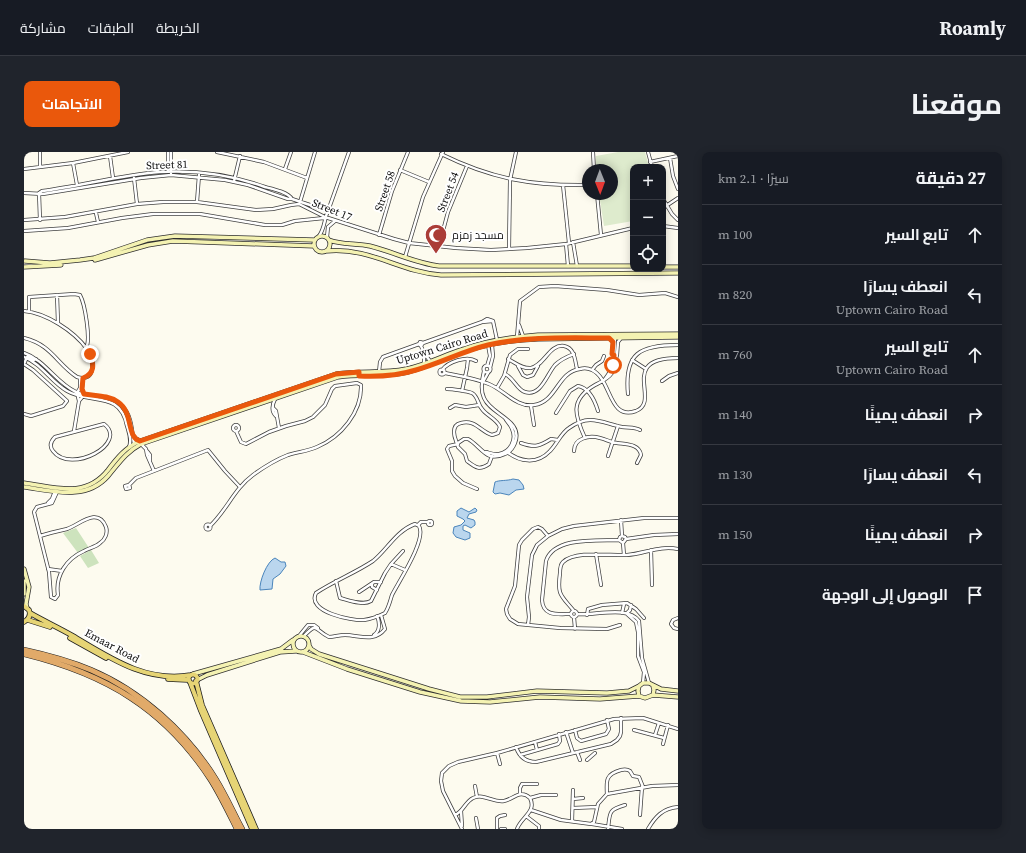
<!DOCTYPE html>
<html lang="ar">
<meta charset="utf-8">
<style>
body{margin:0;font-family:"Source Serif 4",Cairo,serif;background:#20242c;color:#f1f3f6;direction:rtl}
.controls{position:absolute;right:12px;top:12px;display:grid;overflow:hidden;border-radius:8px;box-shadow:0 2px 10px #0003}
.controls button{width:36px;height:36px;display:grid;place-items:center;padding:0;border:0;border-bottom:1px solid #363941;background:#171b24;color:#f1f3f6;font:20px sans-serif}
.compass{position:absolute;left:558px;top:12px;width:36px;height:36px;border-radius:50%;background:#171b24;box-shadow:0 2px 10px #0003;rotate:179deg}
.stop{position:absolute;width:12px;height:12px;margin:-9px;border:3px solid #ea580c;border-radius:50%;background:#fff}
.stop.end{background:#ea580c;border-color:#fff;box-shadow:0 1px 4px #0008}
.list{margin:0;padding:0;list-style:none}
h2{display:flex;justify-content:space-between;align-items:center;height:52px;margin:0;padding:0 16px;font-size:17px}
h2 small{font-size:13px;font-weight:400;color:#9ea1a6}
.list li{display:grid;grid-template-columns:26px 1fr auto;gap:12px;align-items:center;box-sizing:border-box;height:60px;padding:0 16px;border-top:1px solid #363941}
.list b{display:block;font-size:15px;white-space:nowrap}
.list p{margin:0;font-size:13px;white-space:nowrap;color:#9ea1a6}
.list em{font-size:13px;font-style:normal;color:#9ea1a6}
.icon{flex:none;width:22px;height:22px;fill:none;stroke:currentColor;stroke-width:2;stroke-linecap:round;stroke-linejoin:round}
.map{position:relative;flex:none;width:654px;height:677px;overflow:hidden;direction:ltr;border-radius:8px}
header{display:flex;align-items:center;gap:24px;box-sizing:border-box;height:56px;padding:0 20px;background:#171b24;border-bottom:1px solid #363941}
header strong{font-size:19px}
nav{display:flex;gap:22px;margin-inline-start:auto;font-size:14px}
.intro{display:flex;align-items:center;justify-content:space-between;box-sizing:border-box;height:96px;padding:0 24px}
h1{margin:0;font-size:28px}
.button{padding:10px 18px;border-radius:8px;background:#ea580c;color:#fff;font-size:14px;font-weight:700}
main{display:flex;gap:24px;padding:0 24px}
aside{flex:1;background:#171b24;border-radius:8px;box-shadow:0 2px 10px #0003}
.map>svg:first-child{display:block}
</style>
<header>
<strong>Roamly</strong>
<nav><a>الخريطة</a><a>الطبقات</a><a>مشاركة</a></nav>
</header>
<div class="intro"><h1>موقعنا</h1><a class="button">الاتجاهات</a></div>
<main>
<aside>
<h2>27 دقيقة<small>سيرًا · 2.1 km</small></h2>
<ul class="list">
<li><svg class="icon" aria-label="ahead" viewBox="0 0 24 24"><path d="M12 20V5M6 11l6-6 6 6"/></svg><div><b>تابع السير</b></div><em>100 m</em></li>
<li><svg class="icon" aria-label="left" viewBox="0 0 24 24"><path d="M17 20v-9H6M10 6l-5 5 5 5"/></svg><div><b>انعطف يسارًا</b><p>Uptown Cairo Road</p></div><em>820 m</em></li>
<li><svg class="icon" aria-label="ahead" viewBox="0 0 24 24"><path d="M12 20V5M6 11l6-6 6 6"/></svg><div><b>تابع السير</b><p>Uptown Cairo Road</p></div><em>760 m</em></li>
<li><svg class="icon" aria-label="right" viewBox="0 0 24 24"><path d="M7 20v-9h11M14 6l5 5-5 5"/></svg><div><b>انعطف يمينًا</b></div><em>140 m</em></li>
<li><svg class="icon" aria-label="left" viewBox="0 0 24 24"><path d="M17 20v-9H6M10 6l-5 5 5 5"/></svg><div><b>انعطف يسارًا</b></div><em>130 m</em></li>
<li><svg class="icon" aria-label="right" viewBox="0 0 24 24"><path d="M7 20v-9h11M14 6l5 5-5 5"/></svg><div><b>انعطف يمينًا</b></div><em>150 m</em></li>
<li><svg class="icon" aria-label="arrive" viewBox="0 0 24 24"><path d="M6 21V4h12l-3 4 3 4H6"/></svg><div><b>الوصول إلى الوجهة</b></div></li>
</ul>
</aside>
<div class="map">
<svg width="654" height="677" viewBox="0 0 654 677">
<rect width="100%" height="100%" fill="#fdfbef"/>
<path fill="#cde3bd" d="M52 376 65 396 54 401 39 381Z
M67 398 75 411 64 416 56 404Z"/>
<path fill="#deebcd" d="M594 0H621L625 15H609V69L580 74 575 42H588V18H572V4Z"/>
<path fill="#bad6ee" stroke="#4b85bb" d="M489 327 495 328 499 333 500 337 492 338 485 343 476 341 471 342 469 340 471 330C475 328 483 329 489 327Z
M437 356 445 360 451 356 453 358 452 360 445 362 443 366 450 368 451 370V373L447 376 441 373 439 374V378L446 381V386L441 388 432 385 429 381 430 375 437 373 441 369 439 367 433 364V359Z
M251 406 257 410H261L262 414 256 422 249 427 248 437 236 438C235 430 243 409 251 406Z"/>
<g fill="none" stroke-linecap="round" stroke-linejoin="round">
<g stroke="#404040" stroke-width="4">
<path id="street" d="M16 0V15
M144 0V19
M147 0V21
M193 0 240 10 283 26
M569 0 570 18
M624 0 628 15
M417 2C468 27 508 34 564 33
M86 4 89 26
M646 6 649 24 654 37
M626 10 654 4
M49 11 53 33
M0 17 49 11 104 0
M261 17 267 0
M376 18 405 30
M110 26 113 52
M210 29 216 4
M539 33 545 91
M0 41 19 42 117 26 147 23 201 28 224 33 264 47H268L304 59C300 67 301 76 295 84
M15 41 18 39C57 34 96 23 136 20 171 18 208 23 241 35 249 37 264 40 268 47
M15 41 16 68
M573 42 577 83
M639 47 648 62 654 68
M173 50 175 23
M276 50 291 0
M639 56 654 46
M304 59 325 0
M72 61 74 70
M0 68 41 65 113 52 139 50H173L232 58 249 57 267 53 275 52 301 65 370 87 385 91 432 96 467 98 503 96 542 92 609 76
M639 74 654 76
M0 79 44 76 98 66 129 62H176L241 73H258L271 69 300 66
M355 83 368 39 384 0
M303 85 304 75 311 69
M549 90 553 114
M542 92 544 114
M415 94 424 60 443 14
M485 97 486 28 492 0
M381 105 399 45 419 0
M33 143 34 171
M0 159C22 161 50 179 63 197 70 207 73 231 53 225 32 211 28 193 0 186
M5 159V145L50 142 56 143C61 152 67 188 62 196
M469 169 473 188
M458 170 463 167 469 169
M495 173 499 184
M493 185 496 149 515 135 531 134 583 138 615 143 641 141 654 145
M586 187 589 190 588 202 593 203 594 190 597 186
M399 191 397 194 395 192 396 190 399 191 458 170 469 169
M397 194 400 201V212
M0 201C21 208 32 231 52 240 67 247 85 241 98 254 108 263 108 280 110 292
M400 201 406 209
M0 205C18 212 27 230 43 239 67 253 96 238 103 274 105 281 108 288 105 295
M484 207C492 211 498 217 507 216 521 213 525 192 540 194 551 196 551 209 553 217
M608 208 622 217
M0 212 9 218 43 249 39 254 7 264 0 262
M0 212 3 205 10 208 12 207
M459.5 217a3.5 3.5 0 1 1 7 0a3.5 3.5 0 1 1-7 0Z
M463 214 466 204 464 193
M494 214 499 223 503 225 509 223 514 214
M466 216 469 204 468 193
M415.5 220a2.5 2.5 0 1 1 5 0a2.5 2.5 0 1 1-5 0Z
M418 218C424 210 443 203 452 209
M568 218 572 213 578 209 580 204
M355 220 356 210 359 205 395 192
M421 221C436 224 451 226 465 232 480 238 493 256 510 253 533 250 533 220 556 217 559 216 564 216 568 218 588 227 584 269 612 259 638 249 593 206 654 206
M481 222C490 226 493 238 501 240 517 245 523 222 531 213 536 208 542 205 550 202
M581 227C592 213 590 203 591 186
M638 229 645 224 654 221
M459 230 464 221
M473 236 480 224 486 203 494 197H504
M423 237C428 237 443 239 448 241 454 244 454 253 458 257 463 264 473 267 476 275L474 281 468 283C457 280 451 267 437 271 432 272 430 276 430 280 430 286 433 290 434 295L441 302 443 309C451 315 455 319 465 312L468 304
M438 239 443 216 444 207
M604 242C600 201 616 193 654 193
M251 247C248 253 247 259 252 264
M55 249 53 241 56 236V226
M507 254 510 273
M249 256 252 259 255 276
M426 256 431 253 442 255 455 253
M532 261 546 239 554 234C565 236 571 249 574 259
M80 272C105 291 47 323 29 299 25 294 27 289 31 285Z
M209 276a3 3 0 1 1 6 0a3 3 0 1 1-6 0Z
M50 279 55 249 60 243 58 237 59 226
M561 286C551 264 545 248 571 233 577 230 584 227 588 221 591 215 591 209 593 203
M434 291 440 287H444C452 291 458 301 466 304 471 305 477 304 481 302 486 300 489 296 491 291 500 268 467 263 460 246 456 238 458 227 460 219
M497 291C511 296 516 294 527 287L534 288
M117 292 122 297 123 303 130 319
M434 292 425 294 423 297 428 309V319L431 324 439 331 453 337
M123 299 126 303V308
M482 299C495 310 513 313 526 299 533 292 537 281 545 276 566 261 578 271 598 275 604 276 611 275 616 278
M550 299C550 286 565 283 576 286 581 287 584 289 588 290 598 293 615 290 617 303L613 311
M462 300C466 301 470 303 475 302 486 300 493 288 488 277 487 273 483 270 481 266
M584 304 594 274
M105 333 106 336 102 337 101 334 105 333 112 326 184 298 201 319 216 335
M24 351 28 347 31 339
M597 368 598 384 596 385 595 388 599 391 602 387 601 385 598 384
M404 371a2 2 0 1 1 4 0a2 2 0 1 1-4 0Z
M391 372 395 374C403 387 375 429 368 443 366 449 365 455 361 461 355 464 347 467 340 468 328 469 282 460 292 441 310 429 331 421 349 409 363 398 372 379 391 372Z
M181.5 375a2.5 2.5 0 1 1 5 0a2.5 2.5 0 1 1-5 0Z
M394 373 397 370H404
M186 374C203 358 210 337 229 323 240 315 251 308 264 303 274 300 284 299 293 295 317 285 338 260 337 233L333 231 311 234 308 237 301 253 289 265 281 269 262 274 245 280 222 292 217 290 212 279
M16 384C25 381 34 379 43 377 55 373 74 354 82 375 84 381 81 388 76 391 72 395 65 396 60 399 42 407 31 424 34 443L31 447 27 445 25 420 10 360 13 355 28 351 33 340
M524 384 518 377 514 375 509 377 498 388 495 393 491 434 482 457 483 462 486 467 494 472 536 476 583 477 596 473
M602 387 630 383 654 382
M599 391 600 403
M627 398 628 433
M572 402 577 433
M367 412 379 399
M24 417 38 419
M312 429 316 446C324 448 339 454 347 449L361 421 367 412 381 418
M348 432V435L353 438
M335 440 350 430H357
M547 462a3 3 0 1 1 6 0a3 3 0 1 1-6 0Z
M550 459C537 443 533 444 536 421 536 418 536 413 539 410 552 398 586 404 603 403 620 402 636 393 654 397
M598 461 600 452
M603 461 606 458 607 453
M547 462C534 462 519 465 518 448L522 409C530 384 575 389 595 388
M553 462C570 464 604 453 615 469L618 506 625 531
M603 462 612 470 614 480V504L620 520 619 531
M563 463 564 457 578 453 603 451 612 457 620 466
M550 465 551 477
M654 466 649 468 647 472 650 476 654 477
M504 473 505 465 503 445 508 403 513 393 524 384 538 377 550 374 620 366H654
M350 483C356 479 356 471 353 464
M275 484 284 473H290L294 476
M280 484C294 469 290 478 305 485 310 485 315 483 321 483 335 483 350 491 361 477L357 463
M551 578 553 586 557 589 582 582 585 577 583 568
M610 578 640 586
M542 580 549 601
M631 583 635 571
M511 590 513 598
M639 592 644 573
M492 595C495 604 501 610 512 610L587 592 593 588 596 584 597 580V566
M553 600 556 608
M473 601 476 612
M496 603 534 592 536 589 535 582
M563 608 571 601
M451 634 453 645
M496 642V636L498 632H513
M583 642C582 628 582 622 597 618 601 617 603 617 606 619L609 624 615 625 619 635
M506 646 517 643H532
M549 647 559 646
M549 656 573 655
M507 658 537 668 567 672 570 670 574 652 583 642 628 634 654 633
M437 659 438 674
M431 663C439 660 441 650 449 646 460 641 469 651 480 649 490 647 496 637 506 646 513 660 497 665 493 677
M616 663 618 635
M502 664 515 674V677
M452 666 454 677
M548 669 549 638
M568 672 598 677
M438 677 419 639 417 629 418 621 425 614 434 610 473 601 590 567 619 566 654 577
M473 677V666L476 664 481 663
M477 677H481
M584 677C586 660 584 658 601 653
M624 677C631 665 639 656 654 655"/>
</g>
<g stroke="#2f2f2f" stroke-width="5">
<path id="secondary" d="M290 92a8 8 0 1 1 16 0a8 8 0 1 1-16 0Z
M305 88C317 93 333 91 346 94 370 100 391 111 415 114H609
M303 99C346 95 376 120 417 123L654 121
M71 108 124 93 149 89 290 94
M1 109 26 111 56 108 70 106 123 88 151 84 290 88
M0 115 37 113
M639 115H654
M109 284 112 287 116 289
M0 331C31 335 61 347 84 318 93 306 102 295 116 289L312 222C336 218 359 222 382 217 402 213 420 203 440 197 464 188 489 185 514 183L654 182
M0 335C29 339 62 349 84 324 95 311 102 300 117 292L314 225C337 221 360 226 384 220 400 216 415 209 430 203 457 193 486 188 514 187L654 185
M0 417 5 435 2 452 3 456
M0 429V442
M269 492a8 8 0 1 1 16 0a8 8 0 1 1-16 0Z
M285 493 287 497 295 502 405 537 436 545H463L513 539 583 541 605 539 615 534
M279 500 323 517 396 540 437 549 466 550 516 545 576 547 615 544
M169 522 257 497 269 488
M173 528 183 523 256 500 272 499
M629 534 630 538 629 543 621 546 615 544 614 539 615 534 619 531H625L637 537 654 539
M629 543 654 545"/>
</g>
<g stroke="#1e1e1e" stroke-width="5.5">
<path id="primary" d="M0 454 5 458C7 463 5 467 0 470
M6 461C20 469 35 476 49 484 86 506 122 531 167 523
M4 468 26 475
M46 486 82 506
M164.5 527a4.5 4.5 0 1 1 9 0a4.5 4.5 0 1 1-9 0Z
M144 527 165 528
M172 529 178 553 232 677
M166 530 177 559 228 677"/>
</g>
<g stroke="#1e1e1e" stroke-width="6">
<path id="highway" d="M0 498C23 503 45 509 67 518 117 539 162 580 191 626 201 642 209 660 218 677
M0 502C82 522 141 557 187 628 197 644 205 661 213 677"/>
</g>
<use href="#street" stroke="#fff" stroke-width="2.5"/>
<use href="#secondary" stroke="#f4f2b2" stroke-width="3.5"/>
<use href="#primary" stroke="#e6d475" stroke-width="4"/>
<use href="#highway" stroke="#e1aa69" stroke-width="5"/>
</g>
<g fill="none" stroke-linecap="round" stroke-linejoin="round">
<path stroke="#ea580c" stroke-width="5" d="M66 202C70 212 71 222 59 226L58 237 60 242C71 244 84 243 94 250 110 261 102 285 116 289L312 222 335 220V224C355 225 373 224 392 218 417 211 439 199 464 193 504 184 545 186 585 186L589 190 588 202 590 203 589 213"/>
</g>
<defs>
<g id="mosque-pin" transform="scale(1.15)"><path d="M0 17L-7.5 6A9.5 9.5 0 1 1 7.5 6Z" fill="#aa3c37" stroke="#fff"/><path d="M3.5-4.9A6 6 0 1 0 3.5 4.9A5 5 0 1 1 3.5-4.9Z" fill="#fff"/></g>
</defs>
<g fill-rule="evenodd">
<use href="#mosque-pin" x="412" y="83"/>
</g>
<g text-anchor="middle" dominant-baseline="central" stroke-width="4" stroke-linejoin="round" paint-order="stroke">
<g font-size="11" fill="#0d0d0d" stroke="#fff">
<text transform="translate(143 13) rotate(-2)">Street 81</text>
<text transform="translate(361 39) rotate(-71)">Street 58</text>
<text transform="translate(424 40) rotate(-69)">Street 54</text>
<text transform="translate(308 58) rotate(22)">Street 17</text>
<text transform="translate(418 195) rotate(-17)">Uptown Cairo Road</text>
<text transform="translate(88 494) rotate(28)">Emaar Road</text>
</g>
<g font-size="11" fill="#0d0d0d" stroke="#fff" text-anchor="start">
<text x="428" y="83">مسجد زمزم</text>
</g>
</g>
</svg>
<div class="controls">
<button>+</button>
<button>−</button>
<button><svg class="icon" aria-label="locate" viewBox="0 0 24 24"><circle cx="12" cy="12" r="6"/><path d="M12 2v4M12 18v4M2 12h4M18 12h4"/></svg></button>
</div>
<svg class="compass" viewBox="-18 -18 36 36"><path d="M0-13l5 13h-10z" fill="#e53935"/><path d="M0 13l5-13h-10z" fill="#9ea1a6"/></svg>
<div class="stop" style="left:589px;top:213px"></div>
<div class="stop end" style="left:66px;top:202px"></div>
</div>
</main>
